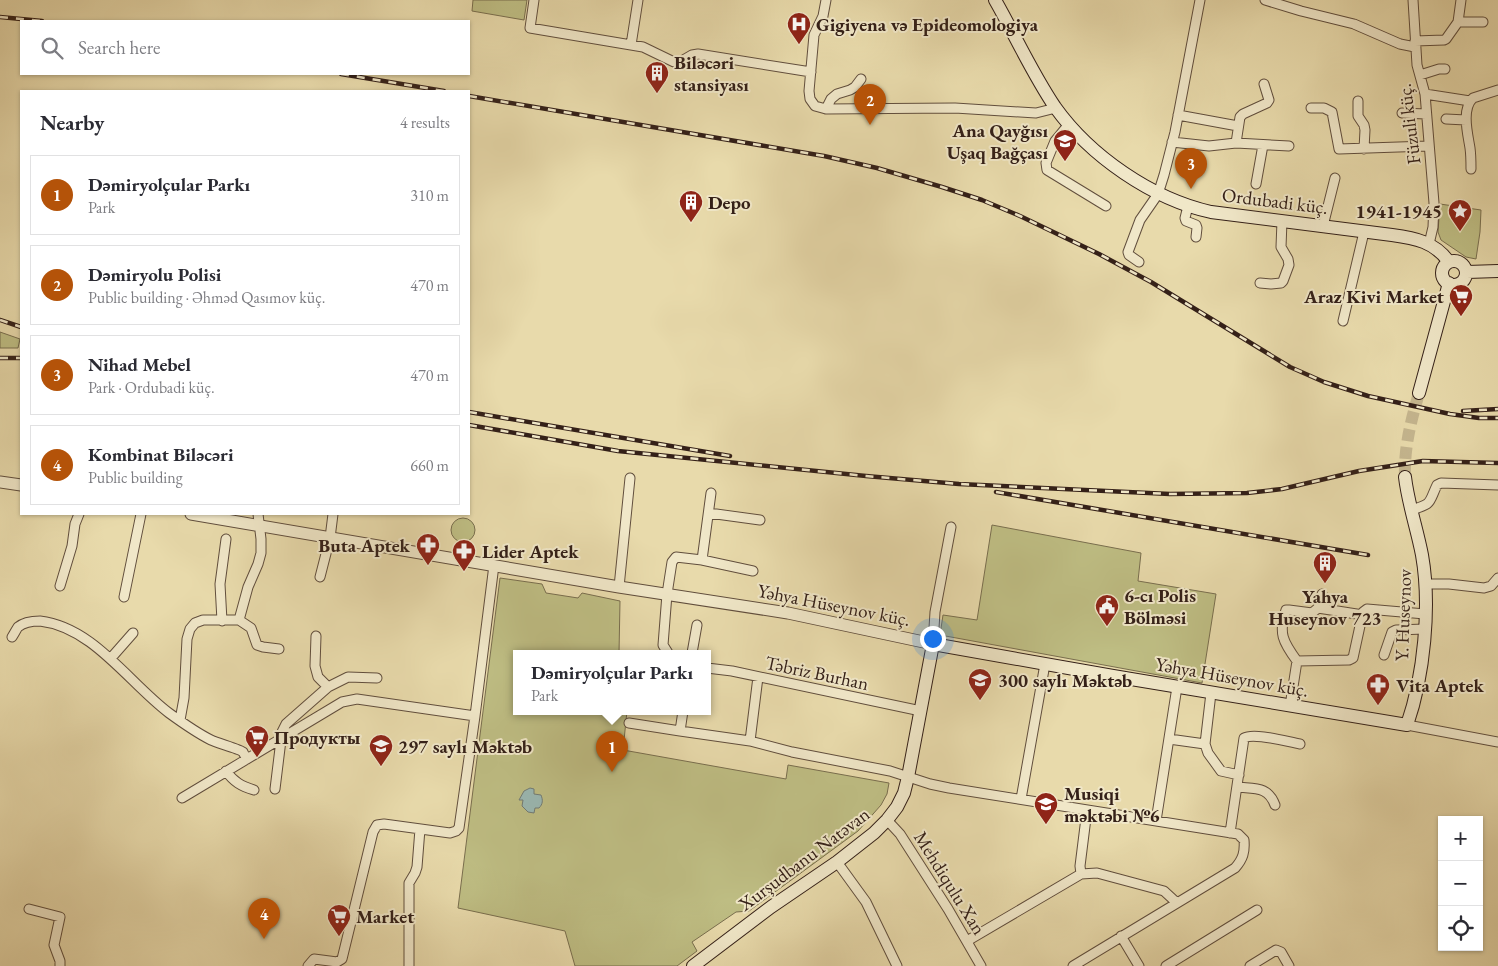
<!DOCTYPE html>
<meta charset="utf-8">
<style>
body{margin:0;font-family:"EB Garamond",serif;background:#f2f2f3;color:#2b2b33}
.controls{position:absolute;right:15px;bottom:15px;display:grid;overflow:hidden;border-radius:0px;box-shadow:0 1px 4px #0004}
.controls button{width:45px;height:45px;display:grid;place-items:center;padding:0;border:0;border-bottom:1px solid #e1e1e2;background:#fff;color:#2b2b33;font:25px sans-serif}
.you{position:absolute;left:932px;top:638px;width:18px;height:18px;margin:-12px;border:4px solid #fff;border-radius:50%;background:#1a73e8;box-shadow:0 0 0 8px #1a73e833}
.badge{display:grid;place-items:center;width:32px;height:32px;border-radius:50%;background:#b45309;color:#fff;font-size:16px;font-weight:700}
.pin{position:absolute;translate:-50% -41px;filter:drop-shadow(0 1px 2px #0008)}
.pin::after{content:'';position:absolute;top:26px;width:18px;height:15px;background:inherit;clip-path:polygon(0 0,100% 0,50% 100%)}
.popup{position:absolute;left:513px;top:650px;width:198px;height:65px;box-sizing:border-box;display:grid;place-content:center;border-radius:0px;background:#fff;filter:drop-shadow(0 1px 4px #0005);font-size:16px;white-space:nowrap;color:#7c7c81}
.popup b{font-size:19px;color:#2b2b33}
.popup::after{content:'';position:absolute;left:50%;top:100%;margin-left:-10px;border:10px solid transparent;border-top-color:#fff}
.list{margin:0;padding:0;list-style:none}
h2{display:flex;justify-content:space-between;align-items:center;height:65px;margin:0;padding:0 20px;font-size:21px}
h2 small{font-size:16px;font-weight:400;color:#7c7c81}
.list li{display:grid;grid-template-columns:32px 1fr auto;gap:15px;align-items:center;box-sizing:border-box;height:80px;margin:0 10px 10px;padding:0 10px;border:1px solid #e1e1e2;border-radius:0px}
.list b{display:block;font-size:19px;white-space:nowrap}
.list p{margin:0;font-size:16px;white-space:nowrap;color:#7c7c81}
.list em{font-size:16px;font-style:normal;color:#7c7c81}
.icon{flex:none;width:28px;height:28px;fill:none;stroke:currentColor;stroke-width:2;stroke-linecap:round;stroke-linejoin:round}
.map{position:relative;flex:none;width:1498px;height:966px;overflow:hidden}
.search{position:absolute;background:#fff;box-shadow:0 1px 4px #0004;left:20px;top:20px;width:450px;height:55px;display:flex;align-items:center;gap:12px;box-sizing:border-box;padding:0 18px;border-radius:0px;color:#7c7c81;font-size:19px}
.panel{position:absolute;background:#fff;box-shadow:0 1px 4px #0004;left:20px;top:90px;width:450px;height:425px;border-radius:0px}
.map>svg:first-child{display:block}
</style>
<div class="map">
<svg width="1498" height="966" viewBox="0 0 1498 966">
<rect width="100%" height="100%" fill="#e8daab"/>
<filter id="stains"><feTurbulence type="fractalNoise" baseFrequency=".004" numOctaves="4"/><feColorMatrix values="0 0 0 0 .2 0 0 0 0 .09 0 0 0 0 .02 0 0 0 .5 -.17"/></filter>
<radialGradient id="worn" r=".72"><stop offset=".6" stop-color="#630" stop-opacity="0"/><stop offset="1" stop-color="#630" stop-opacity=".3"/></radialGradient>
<path fill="#bebd83" stroke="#796e4e" d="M473 0H527L524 20 472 11Z
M1440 204 1481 210 1480 232 1476 259 1466 257 1441 240 1438 232Z
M0 332 20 339 18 348H0Z
M451 530a12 12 0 1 1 24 0a12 12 0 1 1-24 0Z
M992 525 1141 553 1138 581 1216 594 1202 683 940 635 943 615 977 620Z
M500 578 542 584 546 593 578 598 582 593 620 601 619 653H517V711H627L623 750 786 779 788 765 889 783 887 794 881 805 858 831 749 911 736 912 692 942 697 951 677 966H575L565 931 458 908Z"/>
<path fill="#9ab8b3" stroke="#717b75" d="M530 788 534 789V794L541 795C543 800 543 804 539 808H535L534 813 528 812 522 806 523 800H519L524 791Z"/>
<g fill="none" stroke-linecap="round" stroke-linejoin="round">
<path stroke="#c4b58e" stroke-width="12" stroke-dasharray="12 6" stroke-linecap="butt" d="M1405 477C1404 447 1411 421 1419 393"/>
<g stroke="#614e3d" stroke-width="11">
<path id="minor" d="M534 0 530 28 643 47 674 62H680L692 55 698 54 811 72
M826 0 823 16 814 35 809 91 810 99 815 106 826 109 955 108 1036 113 1056 108
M1265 0 1301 11 1354 24 1400 44 1415 47
M1413 0 1417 65 1425 94 1434 203 1433 227 1429 244
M1458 22H1483
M1415 41 1444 40 1446 39 1458 22 1461 0
M631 45 638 0
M1420 75 1439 69H1445
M1425 94 1470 101
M1358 101V116L1364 125 1365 130 1364 149
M1311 108H1324L1332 112 1339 149 1428 146
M826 109 831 99 837 94 850 90 855 87 861 79
M1402 113 1426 114
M1178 115 1238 126
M1446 119 1466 120
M1069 124 1055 141 1046 163 1047 170 1106 206
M1172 142 1209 146 1236 143 1289 146
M1236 143 1240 117 1243 114 1267 103 1269 100 1264 84
M1471 169C1471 162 1471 155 1470 148 1468 135 1461 109 1473 98L1498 90
M1256 184 1263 145
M1188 206 1185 218 1186 221 1196 225 1197 228 1196 237
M1323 226 1335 178
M1139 262 1129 255 1128 252 1140 220 1158 194 1164 175 1175 132 1200 0
M1260 283 1271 284 1281 283 1283 281 1289 265 1288 259 1281 247 1282 221
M1343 321 1364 232
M1412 510C1433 503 1428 504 1437 485L1441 483 1498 485
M709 513 760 520
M702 560 753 571
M320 577 330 538 333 514
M1425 584H1449L1484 588 1491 586 1498 578
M60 586 72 546 75 524 79 514
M619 587 630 478
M124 597 141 514
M1318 608 1363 615
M239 620 251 628 257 645 263 647 279 649
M222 621 220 584 226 539
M316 636 315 666 318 677 328 687
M12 637C14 634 16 630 18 627 24 622 32 621 40 621 93 627 129 683 169 713 180 721 199 734 211 740 217 743 240 749 243 752 243 753 247 758 247 759
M933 644 935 612 951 527
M668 653 663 645 667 594 672 562 676 557 702 560 711 493
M692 653 697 625
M1384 655 1392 632 1396 630 1425 629
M111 658 133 633
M1297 661C1283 642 1278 633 1286 610H1289L1312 613 1318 608 1322 594
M707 668 732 671 921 711
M1211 693 1205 744 1208 753 1221 771 1239 775
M1290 706 1297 661 1349 660 1353 658 1363 612 1367 609 1425 614
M683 711 680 731 750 741 792 752 890 771 930 784 949 788 1238 834 1244 840C1245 852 1243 859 1235 868L1073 966
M180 720 184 698 187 639 190 629 195 623 203 620H239L248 587 258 564 261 553V539L258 514
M629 723 680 731
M1407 725 1498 742
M1169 739 1205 744
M750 741 758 677
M226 771C234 782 241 786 254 790
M1237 787C1255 789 1268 786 1275 805
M275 789 282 732 286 724 328 687 348 677 377 678
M182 798 342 702 357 699 475 716
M1021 799 1045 664
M887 820 900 834 948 909 981 966
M1156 821 1177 687
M1230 833 1244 738C1254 732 1288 742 1300 744
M837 862 866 902 897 966
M1081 874 1080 866 1087 810
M29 909 60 917 54 945 60 961V966
M1121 936 1139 966
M967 941 1081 874 1097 873 1164 891 1177 903
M308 966 314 959 337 962 342 959 373 832 377 825 384 824 450 833 456 831 459 828 475 716 494 565
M409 966V883L415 873 417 867 420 829
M1166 966 1257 910
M1250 966 1276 950 1281 952 1289 966"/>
</g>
<g stroke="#614e3d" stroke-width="13">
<path id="tertiary" d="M0 482 21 485
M191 514 619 587 788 613 933 644"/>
</g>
<g stroke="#342018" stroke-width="14">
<path id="secondary" d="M995 0C1015 35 1032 73 1055 107 1090 156 1152 199 1211 212L1392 235C1415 238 1435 242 1449 262
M1442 273a12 12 0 1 1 24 0a12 12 0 1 1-24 0Z
M1467 272 1498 271
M1419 393 1449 283
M693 966 771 907 837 862 874 833 887 820 897 807 904 793 908 777 933 644 1113 676 1407 725C1424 676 1431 606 1422 555 1417 529 1408 503 1405 477"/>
</g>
<use href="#minor" stroke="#f0e7c8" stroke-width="9"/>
<use href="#tertiary" stroke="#f0e7c8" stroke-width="11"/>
<use href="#secondary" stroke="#f0e7c8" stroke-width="12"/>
<g stroke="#342018" stroke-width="4.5">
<path id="rail" d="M0 17 42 21
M341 74 444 91
M469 96 824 156 877 168 942 187 982 200 1020 216 1099 254 1151 282 1290 367 1324 382 1368 396 1450 414 1479 418H1498
M0 320 21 327
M0 358H21
M1463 411 1498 409
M469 412 730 456
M469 425 618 451 866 476 959 484 1170 494 1247 493 1282 489 1359 471 1423 461 1498 463
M996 492 1368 555"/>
</g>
<use href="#rail" stroke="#f0e7c8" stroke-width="2.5" stroke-dasharray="8" stroke-linecap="butt"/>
</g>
<defs>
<g id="hospital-pin" transform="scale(1.25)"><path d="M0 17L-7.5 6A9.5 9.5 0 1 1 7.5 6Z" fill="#8f2418" stroke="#f0e7c8"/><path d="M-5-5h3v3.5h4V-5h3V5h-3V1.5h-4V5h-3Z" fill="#fff"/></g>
<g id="building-pin" transform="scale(1.25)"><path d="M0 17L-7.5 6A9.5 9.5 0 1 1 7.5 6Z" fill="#8f2418" stroke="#f0e7c8"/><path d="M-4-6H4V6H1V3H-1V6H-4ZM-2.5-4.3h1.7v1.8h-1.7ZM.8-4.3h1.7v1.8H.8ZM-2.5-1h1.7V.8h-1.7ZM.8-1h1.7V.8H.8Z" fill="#fff"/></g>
<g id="school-pin" transform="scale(1.25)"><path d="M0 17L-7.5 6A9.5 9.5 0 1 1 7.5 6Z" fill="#8f2418" stroke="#f0e7c8"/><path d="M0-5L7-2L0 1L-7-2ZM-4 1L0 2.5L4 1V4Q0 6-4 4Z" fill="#fff"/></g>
<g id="sight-pin" transform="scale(1.25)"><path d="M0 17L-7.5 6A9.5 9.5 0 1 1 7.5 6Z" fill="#8f2418" stroke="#f0e7c8"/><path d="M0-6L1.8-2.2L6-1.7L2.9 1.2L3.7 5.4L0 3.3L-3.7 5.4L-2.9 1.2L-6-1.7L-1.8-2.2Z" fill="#fff"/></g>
<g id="supermarket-pin" transform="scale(1.25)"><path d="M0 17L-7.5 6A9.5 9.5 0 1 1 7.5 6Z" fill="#8f2418" stroke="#f0e7c8"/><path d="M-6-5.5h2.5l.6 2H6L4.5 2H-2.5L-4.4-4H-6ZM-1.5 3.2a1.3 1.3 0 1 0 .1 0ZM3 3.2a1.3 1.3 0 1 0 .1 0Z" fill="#fff"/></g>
<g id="pharmacy-pin" transform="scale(1.25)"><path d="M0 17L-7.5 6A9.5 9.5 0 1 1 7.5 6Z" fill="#8f2418" stroke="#f0e7c8"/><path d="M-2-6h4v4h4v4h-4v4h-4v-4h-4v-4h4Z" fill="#fff"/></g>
<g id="civic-pin" transform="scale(1.25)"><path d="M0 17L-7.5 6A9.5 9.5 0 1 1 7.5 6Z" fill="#8f2418" stroke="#f0e7c8"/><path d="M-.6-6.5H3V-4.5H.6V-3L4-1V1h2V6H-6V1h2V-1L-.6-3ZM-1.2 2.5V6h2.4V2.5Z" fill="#fff"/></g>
</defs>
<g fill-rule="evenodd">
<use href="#hospital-pin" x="799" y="24"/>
<use href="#building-pin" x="657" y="73"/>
<use href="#school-pin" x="1065" y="141"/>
<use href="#building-pin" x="691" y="202"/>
<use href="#sight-pin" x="1460" y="211"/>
<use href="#supermarket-pin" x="1461" y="296"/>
<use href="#pharmacy-pin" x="428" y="545"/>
<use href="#pharmacy-pin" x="464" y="551"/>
<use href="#building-pin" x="1325" y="563"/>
<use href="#civic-pin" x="1107" y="606"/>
<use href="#school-pin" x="980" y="680"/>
<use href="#pharmacy-pin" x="1378" y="685"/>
<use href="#supermarket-pin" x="257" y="737"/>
<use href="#school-pin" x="381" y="746"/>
<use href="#school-pin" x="1046" y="804"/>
<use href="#supermarket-pin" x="339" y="916"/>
</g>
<g text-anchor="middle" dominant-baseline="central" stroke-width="4" stroke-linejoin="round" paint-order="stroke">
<g font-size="19" font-weight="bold" fill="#342018" stroke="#f0e7c8" text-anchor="start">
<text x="816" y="24">Gigiyena və Epideomologiya</text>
<text x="674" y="62">Biləcəri<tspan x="674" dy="22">stansiyası</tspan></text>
<text x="1048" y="130" text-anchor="end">Ana Qayğısı<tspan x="1048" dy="22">Uşaq Bağçası</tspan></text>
<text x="708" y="202">Depo</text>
<text x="1442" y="211" text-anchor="end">1941-1945</text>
<text x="1444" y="296" text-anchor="end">Araz Kivi Market</text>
<text x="410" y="545" text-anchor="end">Buta Aptek</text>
<text x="482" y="551">Lider Aptek</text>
<text x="1124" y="595">6-cı Polis<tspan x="1124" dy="22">Bölməsi</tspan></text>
<text x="1325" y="596" text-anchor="middle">Yahya<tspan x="1325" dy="22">Huseynov 723</tspan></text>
<text x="998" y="680">300 saylı Məktəb</text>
<text x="1396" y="685">Vita Aptek</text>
<text x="274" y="737">Продукты</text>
<text x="398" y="746">297 saylı Məktəb</text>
<text x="1064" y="793">Musiqi<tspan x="1064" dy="22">məktəbi №6</tspan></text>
<text x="356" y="916">Market</text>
</g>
<g font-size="19" fill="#342018" stroke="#f0e7c8">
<text transform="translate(1409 124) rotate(-97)">Füzuli küç.</text>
<text transform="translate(1275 201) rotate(7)">Ordubadi küç.</text>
<text transform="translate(834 605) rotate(11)">Yəhya Hüseynov küç.</text>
<text transform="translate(1403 615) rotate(-88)">Y. Huseynov</text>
<text transform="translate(817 673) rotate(12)">Təbriz Burhan</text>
<text transform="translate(1232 677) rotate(10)">Yəhya Hüseynov küç.</text>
<text transform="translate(804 859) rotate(-37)">Xurşudbanu Natəvan</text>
<text transform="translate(950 883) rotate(58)">Mehdiqulu Xan</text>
</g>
</g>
<rect width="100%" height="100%" filter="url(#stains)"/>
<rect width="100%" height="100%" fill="url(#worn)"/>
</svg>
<div class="controls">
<button>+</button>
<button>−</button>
<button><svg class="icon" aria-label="locate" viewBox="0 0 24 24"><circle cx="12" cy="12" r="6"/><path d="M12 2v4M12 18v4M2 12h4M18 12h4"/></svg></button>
</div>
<div class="you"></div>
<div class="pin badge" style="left:612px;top:772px">1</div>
<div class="popup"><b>Dəmiryolçular Parkı</b>Park</div>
<div class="pin badge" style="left:870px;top:125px">2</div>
<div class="pin badge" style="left:1191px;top:189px">3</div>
<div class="pin badge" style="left:264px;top:939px">4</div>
<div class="search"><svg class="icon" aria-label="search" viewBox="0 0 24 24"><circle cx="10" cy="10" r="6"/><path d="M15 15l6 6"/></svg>Search here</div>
<section class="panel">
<h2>Nearby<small>4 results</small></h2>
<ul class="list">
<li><span class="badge">1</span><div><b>Dəmiryolçular Parkı</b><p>Park</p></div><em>310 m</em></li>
<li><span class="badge">2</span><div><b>Dəmiryolu Polisi</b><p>Public building · Əhməd Qasımov küç.</p></div><em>470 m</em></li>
<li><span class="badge">3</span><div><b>Nihad Mebel</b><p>Park · Ordubadi küç.</p></div><em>470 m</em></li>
<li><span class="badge">4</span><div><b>Kombinat Biləcəri</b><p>Public building</p></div><em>660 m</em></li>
</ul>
</section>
</div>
